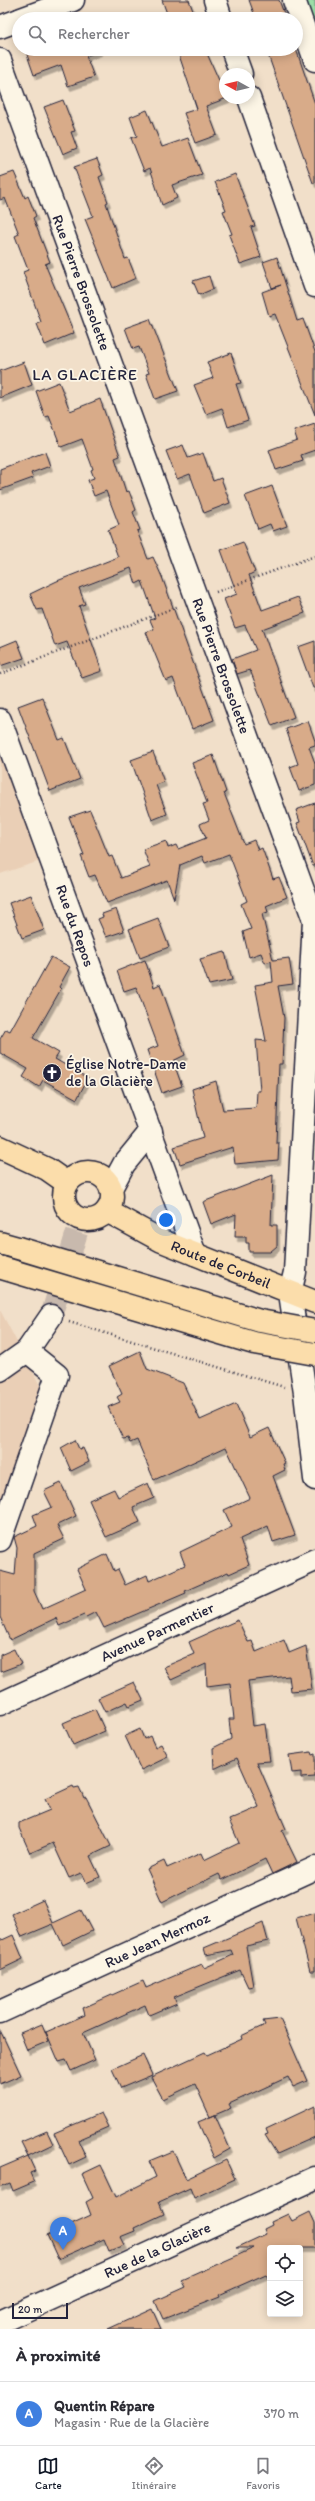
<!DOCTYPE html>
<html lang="fr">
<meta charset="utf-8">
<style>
body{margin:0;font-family:Itim,sans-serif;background:#f7f7f7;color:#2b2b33}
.controls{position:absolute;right:12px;bottom:12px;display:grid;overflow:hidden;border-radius:4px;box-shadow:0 2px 10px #0003}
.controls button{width:36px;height:36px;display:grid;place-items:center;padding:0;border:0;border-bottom:1px solid #e1e1e2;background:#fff;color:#2b2b33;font:20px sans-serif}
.compass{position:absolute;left:219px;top:68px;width:36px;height:36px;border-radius:50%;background:#fff;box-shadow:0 2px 10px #0003;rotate:278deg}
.scale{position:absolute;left:12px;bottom:10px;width:56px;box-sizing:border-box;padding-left:4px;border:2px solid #22223b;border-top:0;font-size:11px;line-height:14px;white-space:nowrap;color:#22223b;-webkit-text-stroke:3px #fcf5e5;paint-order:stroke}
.you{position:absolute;left:166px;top:1220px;width:14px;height:14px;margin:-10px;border:3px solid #fff;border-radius:50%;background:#1a73e8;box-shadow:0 0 0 6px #1a73e833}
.badge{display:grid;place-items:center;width:26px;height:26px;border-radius:50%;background:#111827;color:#fff;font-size:13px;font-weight:700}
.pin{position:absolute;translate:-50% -33px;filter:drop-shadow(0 1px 2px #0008)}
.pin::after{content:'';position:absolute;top:21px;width:14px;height:12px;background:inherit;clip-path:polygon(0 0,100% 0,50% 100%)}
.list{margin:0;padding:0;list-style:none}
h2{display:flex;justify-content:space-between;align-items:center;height:52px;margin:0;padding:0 16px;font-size:17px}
h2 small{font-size:13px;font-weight:400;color:#7c7c81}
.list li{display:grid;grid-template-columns:26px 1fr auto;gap:12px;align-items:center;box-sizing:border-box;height:64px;padding:0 16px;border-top:1px solid #e1e1e2}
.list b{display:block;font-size:15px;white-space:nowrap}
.list p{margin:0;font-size:13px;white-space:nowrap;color:#7c7c81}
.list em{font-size:13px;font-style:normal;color:#7c7c81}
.icon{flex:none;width:22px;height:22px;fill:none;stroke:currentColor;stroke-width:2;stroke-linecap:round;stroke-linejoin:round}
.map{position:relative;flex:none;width:315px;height:2329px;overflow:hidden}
.search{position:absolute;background:#fff;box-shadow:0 2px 10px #0003;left:12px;right:12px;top:12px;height:44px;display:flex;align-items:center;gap:10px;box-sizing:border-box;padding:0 14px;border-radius:22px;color:#7c7c81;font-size:15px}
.sheet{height:116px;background:#fff}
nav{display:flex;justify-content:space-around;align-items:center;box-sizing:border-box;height:56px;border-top:1px solid #e1e1e2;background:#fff;font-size:11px;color:#7c7c81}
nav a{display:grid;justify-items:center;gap:2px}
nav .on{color:#111827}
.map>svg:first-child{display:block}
</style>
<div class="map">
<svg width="315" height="2329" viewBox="0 0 315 2329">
<defs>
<filter id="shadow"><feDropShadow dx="2.5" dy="4.5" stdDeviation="0" flood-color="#0004"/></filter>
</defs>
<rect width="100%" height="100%" fill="#f1dfc9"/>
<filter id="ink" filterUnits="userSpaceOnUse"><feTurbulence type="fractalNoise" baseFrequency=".025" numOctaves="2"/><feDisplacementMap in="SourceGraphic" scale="8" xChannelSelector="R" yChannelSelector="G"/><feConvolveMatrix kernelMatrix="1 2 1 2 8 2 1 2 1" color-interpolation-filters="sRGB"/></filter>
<g filter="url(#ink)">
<path fill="#eacfb6" d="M0 752 40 861 0 874Z
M0 1310 45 1395 0 1528Z"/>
<path fill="#9bdda7" stroke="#5e8071" d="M300 0H315V42Z"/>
<path fill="#d8ab89" stroke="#22223b" filter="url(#shadow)" d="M162 0H189L196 19H169Z
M249 0H279L286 19H256Z
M25 49H99V51L86 56 94 77 68 86 61 65 34 75Z
M177 49H205L227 98 206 106 217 135 195 143 184 113 197 109Z
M266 49H296L315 104V183H313Z
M63 100 75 131 71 132 77 148 63 154 44 107Z
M147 110 162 147 188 138 202 175 172 185 177 198 162 205 150 168 144 171 131 138 137 136 130 117Z
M97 159 103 175 99 177 108 202 106 203 125 259 128 258 136 278 113 288 85 219 93 216 74 167Z
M14 172 25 198 28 196 36 216 33 218 50 262 45 264 74 333 45 345 37 324 41 322 23 272 28 270 15 236 19 234 5 198 0 200V177Z
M235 174 255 226 251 227 261 257 240 264 229 235 232 234 223 211 226 210 215 182Z
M277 257 297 321 303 319 315 352V415L275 314 269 316 262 292 281 285 272 288 263 262Z
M209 276 213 289 199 295 193 281Z
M150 319 178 391 155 399 146 374 149 373 139 347 133 349 125 328Z
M231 353 241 383 236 384 248 420 228 427 222 408 206 414 194 385 213 378 207 362Z
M24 362 32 385 0 398V371Z
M59 382 70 411 100 399 120 456 115 458 126 492 129 491 136 510 133 512 140 530 137 531 148 559 153 557 162 577 214 720 192 729 173 678 166 681 146 632 154 629 150 620 155 618 142 581 136 584 131 568 79 588 85 604 79 606 102 671 82 678 67 642 55 646 42 609 37 610 30 594 57 581 118 557 108 530 119 525 106 491 94 496 88 480 94 478 91 470 93 469 82 439 61 447 49 416 45 417 36 391Z
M315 424V450L301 455 303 461 276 470 269 450 297 440 294 431Z
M183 445 188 458 203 453 213 481 221 478 230 503 204 513 190 474 177 479 166 451Z
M45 452 50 466 31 473 33 478 0 490V469Z
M272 486 287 526 273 531 270 524 258 529 245 496Z
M243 542 255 572 249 575 262 610 298 597 305 613 262 629 294 717 272 726 250 670 237 674 232 659 256 650 245 625 235 628 224 599 237 594 221 550Z
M17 640 24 658 0 666V647Z
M315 641V688H313L298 647Z
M42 697 59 740 64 738 80 779 50 791 18 706Z
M308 721 315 741V745L309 747 315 763V785L299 791 290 767 298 764 286 729Z
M153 752 164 782 156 785 167 814 152 820 131 760Z
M213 755 226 792 224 793 244 844 254 840 258 850 262 848 273 879 279 877 287 897 266 906 268 912 262 914 273 960 289 958 293 984 278 986 284 1018 282 1064H279L276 1143H279L278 1160 235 1164 233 1147 180 1164 174 1147 203 1138 192 1089 216 1081 223 1110 256 1108 257 1091H260L256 1040 266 1041 255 985 273 982 271 961 265 963 261 953 249 957 243 932 251 929 241 904 247 901 229 854 205 863 202 856 180 865 174 899 167 880 107 903 95 875 89 877 81 856 84 855 69 817 90 810 109 857 112 856 121 878 150 867 143 849 166 841 168 848 176 845 178 849 206 838 200 824 209 820 203 804 207 803 192 763Z
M315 803V866H313L297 823 300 822 296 810Z
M31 895 44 930 22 938 9 903Z
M116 909 124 931 106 937 98 919 103 917 102 914Z
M158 918 169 947 140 958 129 929Z
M225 952 232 980 209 985 200 959Z
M51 957 70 967 59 987 61 989 33 1038 59 1053 55 1059 88 1078 77 1099 43 1080 39 1087 23 1077 28 1069 0 1053V1039L6 1029 10 1031Z
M145 960 154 987 160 984 185 1055 173 1061 182 1086 162 1093 147 1050 158 1046 136 987 124 991 117 971Z
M273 1175 271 1225H277V1246L270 1252H249V1243H246V1237H235L236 1214 211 1224 203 1202Z
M140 1351 147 1369 183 1383 200 1420 236 1404 250 1437 269 1428 285 1463 283 1464 285 1470 273 1476 295 1535 273 1542 268 1526 240 1539 249 1565 229 1574 228 1572 185 1591 186 1593 104 1628 96 1612 86 1617 84 1615 59 1626 56 1618 10 1640 0 1617V1571L15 1575 17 1548 14 1537 37 1526 33 1515 52 1507 44 1491 61 1483 76 1516 57 1525 64 1539 34 1553V1591L42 1609 86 1589 77 1569 107 1554 114 1571 118 1569 125 1585 147 1575 149 1581 185 1565 180 1552 232 1527 224 1510 250 1498 226 1447 154 1480 137 1440 130 1443 128 1438 123 1439 108 1407 120 1402 117 1397 122 1394 109 1366Z
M75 1440 79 1449 83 1448 89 1462 71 1471 61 1448Z
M148 1483 154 1498 133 1507 140 1522 106 1537 89 1500 114 1489 118 1497Z
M238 1620 248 1642 252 1641 256 1652 284 1640 289 1653 306 1646 312 1689 291 1691 289 1676 248 1681 253 1726 265 1724 270 1761 257 1762 286 1829 282 1831 297 1862 272 1874 265 1859 222 1880 219 1874 162 1902 147 1869 164 1861 167 1868 201 1853 204 1860 239 1843 229 1820 259 1807 237 1758 214 1769 213 1748 231 1739 229 1719H234L230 1683 207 1686 206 1664 171 1680 164 1667 194 1654 189 1642Z
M14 1649 21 1664 0 1672V1655Z
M134 1682 143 1700 129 1706 127 1702 105 1712 98 1698Z
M95 1709 105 1731 73 1745 63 1723Z
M140 1729 144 1739 150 1736 155 1747 161 1744 168 1757 141 1770 125 1736Z
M311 1752 312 1755 315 1754V1777L301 1778V1772L292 1773 289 1755Z
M73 1786 74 1788 79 1787 84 1798 86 1797 111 1846 90 1856 100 1877 86 1883 81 1873 69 1878 53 1843 30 1853 19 1828V1823L50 1810 45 1799Z
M43 1900 53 1923 81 1910 92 1931 63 1945 53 1924 22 1937 12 1914Z
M315 1913V1971H310L296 1918Z
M263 1923 268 1941 246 1946 253 1986 248 1987 240 1970 174 1997 177 2003 149 2015 145 2005 83 2033 95 2060 71 2071 66 2060 59 2062 46 2032 85 2015 83 2008 143 1981 146 1988 202 1964 204 1968 233 1955 231 1950 206 1955 204 1948Z
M13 1935 23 1959 0 1970V1941Z
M280 2019 307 2081 293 2087 288 2077 229 2104 231 2108 210 2117 195 2084 163 2099 151 2077 205 2052 207 2055 242 2039 241 2036 265 2025 263 2021Z
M42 2024 49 2041 27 2050 20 2033Z
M0 2030 21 2075 0 2084Z
M143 2055 152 2075 121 2088 112 2069Z
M315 2106V2137L277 2154 265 2135 268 2134 266 2129Z
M101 2113 108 2127 78 2140 86 2157 69 2165 54 2133Z
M215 2115 230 2149 214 2158 198 2122Z
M47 2131 53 2144 28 2156 21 2142Z
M173 2151 186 2179 226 2160 235 2179 194 2198 190 2188 159 2202 164 2214 134 2228 135 2231 120 2237 124 2245 109 2251 104 2239 58 2259 47 2235 91 2215 86 2202 93 2198 82 2174 101 2165 116 2197 156 2177 149 2161Z
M28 2156 35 2171 30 2173 34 2182 13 2191 10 2183 0 2187V2168Z
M310 2212 315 2223V2248H270V2282L266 2274 219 2295 220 2297 163 2319 155 2301 186 2287 182 2280 254 2248H236L266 2234 264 2229 272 2225 271 2222 288 2214 292 2221Z
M152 2309 161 2329H108Z"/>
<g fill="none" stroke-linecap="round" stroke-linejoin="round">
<path stroke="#c8b9ad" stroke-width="22" stroke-dasharray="22 11" stroke-linecap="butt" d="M51 1316 81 1219"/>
<g stroke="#22223b" stroke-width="25">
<g id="minor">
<path d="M215 0 221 19"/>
<path d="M294 0 315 60"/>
<path d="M21 19 73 0"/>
<path d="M0 27 19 20"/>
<path d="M232 49 241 74"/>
<path id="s1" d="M0 60 314 920 295 1272 290 1293 305 1393 315 1479"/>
<path d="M249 98 315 286"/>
<path id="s2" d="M0 720 195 1254"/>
<path d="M111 1188 124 1164 151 1131"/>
<path d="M0 1370 27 1351 51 1316"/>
<path d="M0 1540 57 1375 27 1351"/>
<path id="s3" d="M0 1704 315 1560"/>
<path id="s4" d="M0 2012 315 1868"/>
<path id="s5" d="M0 2322 315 2178"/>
</g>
</g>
<g stroke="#22223b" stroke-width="25">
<g id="major">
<path d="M0 1147 47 1169 67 1183"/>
<circle cx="88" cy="1196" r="24"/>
<path id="s6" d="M107 1211 162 1241 315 1302"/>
<path d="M0 1243 18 1248"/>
</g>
</g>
<path stroke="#22223b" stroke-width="2.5" stroke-dasharray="1 3" stroke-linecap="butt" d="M216 592 315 556
M0 674 179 606
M69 1322 284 1387"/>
<use href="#minor" stroke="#fcf5e5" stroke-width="22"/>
<use href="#major" stroke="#fbddab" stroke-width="22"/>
<g stroke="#22223b" stroke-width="25" stroke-linecap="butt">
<path id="major-bridge" d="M18 1248 260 1321 315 1331
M2 1268 254 1343 315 1354"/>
</g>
<use href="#major-bridge" stroke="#fbddab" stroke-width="22"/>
</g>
</g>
<defs>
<g id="church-disc" transform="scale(1)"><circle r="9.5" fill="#22223b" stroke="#fcf5e5"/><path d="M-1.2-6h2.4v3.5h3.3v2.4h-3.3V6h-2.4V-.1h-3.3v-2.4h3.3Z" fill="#fff"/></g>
</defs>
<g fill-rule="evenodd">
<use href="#church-disc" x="52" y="1073"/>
</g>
<g text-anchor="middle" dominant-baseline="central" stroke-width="3.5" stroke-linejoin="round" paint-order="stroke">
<g font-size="15" fill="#22223b" stroke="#fcf5e5">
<text stroke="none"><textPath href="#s1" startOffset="237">Rue Pierre Brossolette</textPath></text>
<text stroke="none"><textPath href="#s1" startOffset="645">Rue Pierre Brossolette</textPath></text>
<text stroke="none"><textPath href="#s2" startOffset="219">Rue du Repos</textPath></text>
<text stroke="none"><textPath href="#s6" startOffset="126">Route de Corbeil</textPath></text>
<text stroke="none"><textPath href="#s3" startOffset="173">Avenue Parmentier</textPath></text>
<text stroke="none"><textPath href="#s4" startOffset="173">Rue Jean Mermoz</textPath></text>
<text stroke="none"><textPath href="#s5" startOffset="173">Rue de la Glacière</textPath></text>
</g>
<g font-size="15" fill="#22223b" stroke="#fcf5e5" text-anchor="start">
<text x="66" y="1064">Église Notre-Dame<tspan x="66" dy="17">de la Glacière</tspan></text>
</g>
<g font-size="16" letter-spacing="1" fill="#22223b" stroke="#fcf5e5">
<text x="85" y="374">LA GLACIÈRE</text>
</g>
</g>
</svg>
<div class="controls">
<button><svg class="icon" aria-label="locate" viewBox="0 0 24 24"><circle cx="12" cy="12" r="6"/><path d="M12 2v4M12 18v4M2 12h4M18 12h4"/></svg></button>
<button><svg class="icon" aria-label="layers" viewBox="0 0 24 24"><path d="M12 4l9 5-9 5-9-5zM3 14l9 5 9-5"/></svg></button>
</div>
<svg class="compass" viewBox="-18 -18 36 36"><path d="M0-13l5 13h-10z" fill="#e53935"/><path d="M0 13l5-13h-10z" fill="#7c7c81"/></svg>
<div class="scale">20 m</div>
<div class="you"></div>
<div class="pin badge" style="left:63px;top:2250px;background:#3f7fe0">A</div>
<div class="search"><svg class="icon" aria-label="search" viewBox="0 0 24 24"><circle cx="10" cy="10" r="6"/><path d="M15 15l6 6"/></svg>Rechercher</div>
</div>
<section class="sheet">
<h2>À proximité<small></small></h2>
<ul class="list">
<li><span class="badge" style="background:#3f7fe0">A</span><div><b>Quentin Répare</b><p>Magasin · Rue de la Glacière</p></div><em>370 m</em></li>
</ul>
</section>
<nav>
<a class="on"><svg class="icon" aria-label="map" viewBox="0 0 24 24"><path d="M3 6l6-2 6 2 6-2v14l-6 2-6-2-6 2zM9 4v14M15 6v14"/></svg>Carte</a>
<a><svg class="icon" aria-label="directions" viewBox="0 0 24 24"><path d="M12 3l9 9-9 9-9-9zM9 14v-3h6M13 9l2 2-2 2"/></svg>Itinéraire</a>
<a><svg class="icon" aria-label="saved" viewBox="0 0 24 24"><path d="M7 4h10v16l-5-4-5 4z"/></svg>Favoris</a>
</nav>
